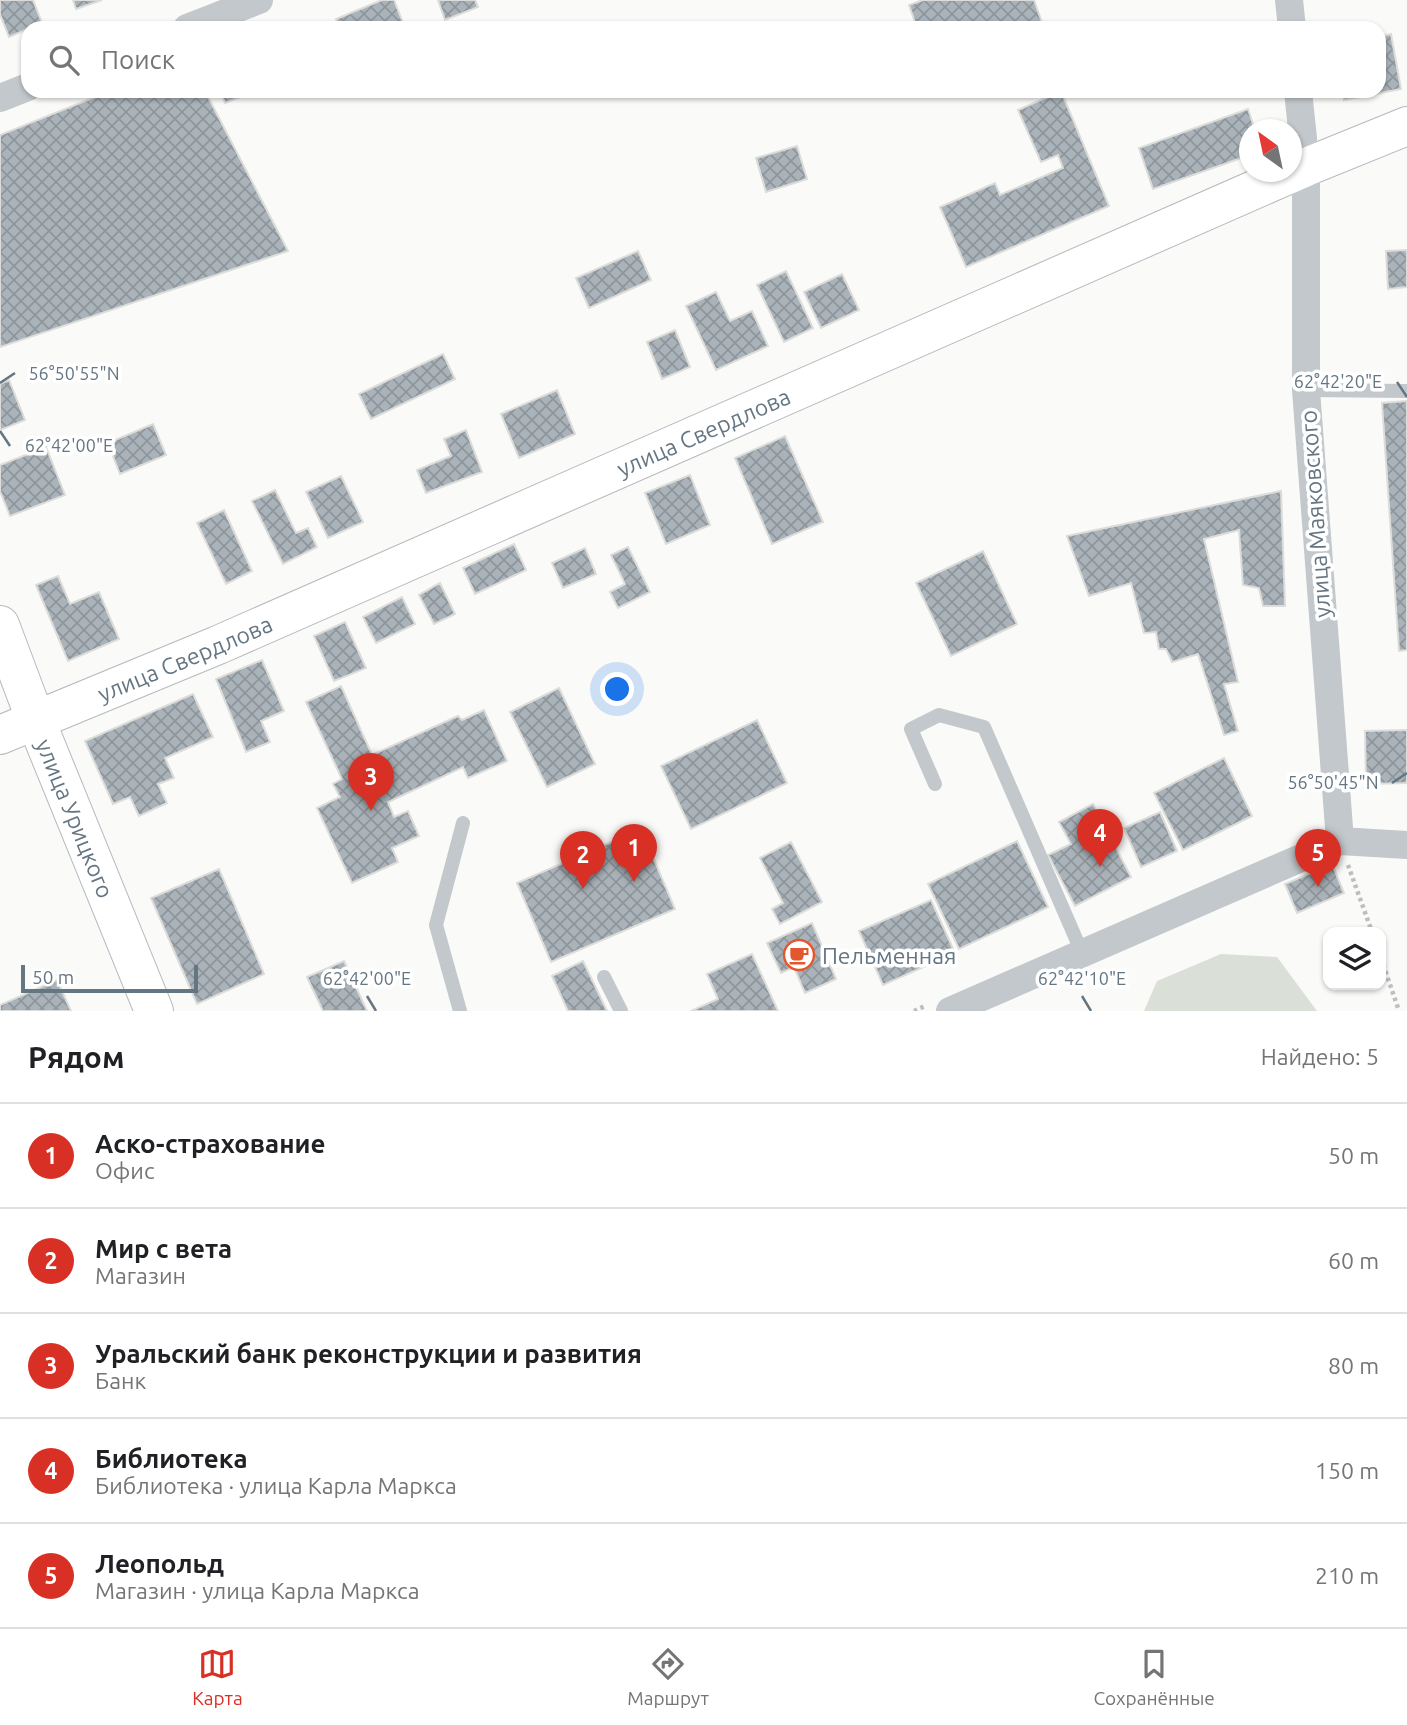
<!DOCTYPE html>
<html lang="ru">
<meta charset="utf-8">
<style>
body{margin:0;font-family:Ubuntu,sans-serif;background:#f6f6f6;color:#202124}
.controls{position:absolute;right:21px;bottom:21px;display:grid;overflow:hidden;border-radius:14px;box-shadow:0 2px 5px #0004}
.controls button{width:63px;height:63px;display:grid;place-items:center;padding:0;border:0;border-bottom:2px solid #e0e0e0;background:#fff;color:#202124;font:35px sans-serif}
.compass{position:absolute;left:1239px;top:119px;width:63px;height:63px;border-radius:50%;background:#fff;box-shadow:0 2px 5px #0004;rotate:327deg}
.scale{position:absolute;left:21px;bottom:18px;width:177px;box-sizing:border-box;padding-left:7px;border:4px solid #657683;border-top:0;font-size:19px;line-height:24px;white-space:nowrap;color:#657683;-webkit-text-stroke:5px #fff;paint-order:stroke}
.you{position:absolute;left:618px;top:690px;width:24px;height:24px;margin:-18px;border:5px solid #fff;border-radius:50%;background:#1a73e8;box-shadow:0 0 0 10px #1a73e833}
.badge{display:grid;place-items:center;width:46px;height:46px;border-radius:50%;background:#d93025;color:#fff;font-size:23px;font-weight:700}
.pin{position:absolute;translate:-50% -58px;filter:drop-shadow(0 2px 4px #0008)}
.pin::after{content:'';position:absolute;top:37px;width:24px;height:21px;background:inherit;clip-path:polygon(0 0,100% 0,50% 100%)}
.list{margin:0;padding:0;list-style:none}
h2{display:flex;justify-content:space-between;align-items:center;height:91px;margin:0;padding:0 28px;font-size:30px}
h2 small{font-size:23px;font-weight:400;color:#757577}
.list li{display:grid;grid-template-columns:46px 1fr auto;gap:21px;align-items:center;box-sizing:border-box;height:105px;padding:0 28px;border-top:2px solid #e0e0e0}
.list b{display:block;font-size:26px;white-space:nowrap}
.list p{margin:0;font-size:23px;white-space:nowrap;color:#757577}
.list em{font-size:23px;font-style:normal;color:#757577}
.icon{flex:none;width:38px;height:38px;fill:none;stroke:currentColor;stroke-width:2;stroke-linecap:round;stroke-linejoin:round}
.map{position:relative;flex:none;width:1407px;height:1011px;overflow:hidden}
.search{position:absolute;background:#fff;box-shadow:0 2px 5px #0004;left:21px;right:21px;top:21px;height:77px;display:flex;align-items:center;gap:18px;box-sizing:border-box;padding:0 24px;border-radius:21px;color:#757577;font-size:26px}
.sheet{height:616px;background:#fff}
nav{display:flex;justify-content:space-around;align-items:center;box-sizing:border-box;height:98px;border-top:2px solid #e0e0e0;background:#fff;font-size:19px;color:#757577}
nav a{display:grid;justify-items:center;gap:4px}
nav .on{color:#d93025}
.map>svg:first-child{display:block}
</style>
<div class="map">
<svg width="1407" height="1011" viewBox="0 0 1407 1011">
<defs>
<pattern id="building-cross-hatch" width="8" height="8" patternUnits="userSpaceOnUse" patternTransform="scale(1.75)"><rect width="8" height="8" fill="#aab3b9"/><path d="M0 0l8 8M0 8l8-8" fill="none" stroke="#8e969c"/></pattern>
</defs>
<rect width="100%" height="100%" fill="#fafaf8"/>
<path fill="#dadfd7" d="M1221 954 1277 957 1317 1011H1144L1157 981Z"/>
<path fill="url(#building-cross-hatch)" stroke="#dcdcda" stroke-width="2" d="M0 0H33L42 23 9 37 0 14Z
M73 0H102L76 9Z
M382 0H394L405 28H340L336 19Z
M438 0H475L478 7 445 20Z
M923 0H1034L1044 28H917L909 5Z
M1391 34 1401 89 1344 100 1343 91H1379V37Z
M110 91H205L288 251 0 347V135Z
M220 91H256L225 103Z
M1061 91 1109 206 966 267 940 207 995 183 1000 195 1063 168 1058 155 1041 162 1018 110Z
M1248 109 1255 130H1250V155L1153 189 1139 148Z
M797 146 807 179 766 192 756 158Z
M1407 250V287L1388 289 1386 251Z
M638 251 651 280 589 308 576 278Z
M786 271 813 328 784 342 757 285Z
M842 274 859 310 821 328 804 292Z
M716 292 730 321 752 311 768 346 716 370 686 306Z
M675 330 690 367 662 379 647 342Z
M443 354 455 379 371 419 359 394Z
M9 380 25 420 0 430V384Z
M557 390 575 434 519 458 501 414Z
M1407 401V650L1399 651 1382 403Z
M153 424 166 455 120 474 108 443Z
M466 430 482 472 426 493 417 470 451 456 444 439Z
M785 436 823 522 772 544 735 458Z
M46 447 65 495 10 516 0 491V465Z
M690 475 710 525 666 544 645 493Z
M341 476 363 522 328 538 306 492Z
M275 490 296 533 308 528 317 547 283 564 252 501Z
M1281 491 1285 606H1263L1259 588 1243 585 1239 530 1204 539 1238 682 1224 684 1238 731 1224 735 1198 654 1172 662 1166 649H1159L1156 632 1144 633 1131 583 1089 596 1067 536Z
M224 510 252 571 226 584 197 523Z
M514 544 526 570 475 594 463 568Z
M628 547 650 592 618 608 610 592 625 584 611 555Z
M585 548 596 574 563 588 552 563Z
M983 551 1017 624 951 656 916 583Z
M58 576 70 604 99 592 119 639 68 661 36 585Z
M440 583 455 614 434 624 419 595Z
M402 597 415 624 376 643 363 617Z
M345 622 366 668 334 681 314 636Z
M262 660 284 711 261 721 270 742 246 752 216 679Z
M341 686 372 755 458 716 462 720 484 710 507 761 468 778 463 767 388 802 394 817 408 811 419 836 392 848 398 862 352 883 317 808 340 797 333 784 342 779 306 702Z
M559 688 595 764 547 787 510 712Z
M193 694 213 737 165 758 174 778 158 784 167 803 139 816 130 797 113 804 85 741Z
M757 720 787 783 691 829 661 766Z
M1407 730V783L1366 784 1365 731Z
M1224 758 1252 816 1183 850 1154 793Z
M1093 804 1131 877 1075 906 1048 855 1071 844 1059 822Z
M1160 812 1177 851 1141 867 1124 828Z
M641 829 675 909 551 962 517 883Z
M1017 841 1048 907 959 949 928 884Z
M791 842 822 902 780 924 772 909 783 903 760 858Z
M1332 864 1344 893 1297 913 1285 884Z
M219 869 264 974 197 1004 151 898Z
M931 900 955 953 883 985 859 931Z
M812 923 836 979 805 993 794 967 781 973 767 943Z
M752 954 778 1011H691L718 999 707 974Z
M344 961 367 1011H323L307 977Z
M583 961 607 1011H568L552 976Z
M57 980 71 1011H0V1005Z"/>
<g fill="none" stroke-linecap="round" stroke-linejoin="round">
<g stroke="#b3babf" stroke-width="40">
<g id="secondary">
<path id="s1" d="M36 721 154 1011"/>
</g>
</g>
<g stroke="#b5babe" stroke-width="40">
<g id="primary">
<path d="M0 625 36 721"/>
<path id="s2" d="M0 735 218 645 1306 167 1407 126"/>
</g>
</g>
<path stroke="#bbbfc2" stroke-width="4.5" stroke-dasharray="3.5 3.5" stroke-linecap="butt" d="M1348 865 1372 932
M1381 958 1399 1011
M914 1011 925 1006"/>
<path stroke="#c3c8cc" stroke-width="14" d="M1306 390 1407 391
M935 784 911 729 939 715 984 727 1083 955
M604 977 621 1011
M460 1011 436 925 463 823"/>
<path stroke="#c3c8cc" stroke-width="28" d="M1289 0 1292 28
M187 28 259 0
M1298 91 1306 167V390L1340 841
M0 98 28 87
M950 1011 1340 841 1407 845"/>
<use href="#secondary" stroke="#fff" stroke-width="38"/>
<use href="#primary" stroke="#fff" stroke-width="38"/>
</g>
<path fill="none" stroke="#657683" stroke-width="2.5" d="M1397 382 1407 397M0 383 15 373M0 431 10 446M1392 783 1407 773M367 996 376 1011M1082 996 1091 1011"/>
<defs>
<g id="cafe-ring" transform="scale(1.575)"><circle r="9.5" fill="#fff" stroke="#e4572e" stroke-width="1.5"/><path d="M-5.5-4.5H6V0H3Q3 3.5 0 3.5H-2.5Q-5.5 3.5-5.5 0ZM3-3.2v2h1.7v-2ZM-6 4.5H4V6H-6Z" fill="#e4572e"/></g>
</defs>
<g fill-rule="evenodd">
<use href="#cafe-ring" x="799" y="955"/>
</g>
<g text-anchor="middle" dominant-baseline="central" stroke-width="7" stroke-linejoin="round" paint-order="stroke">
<g font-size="23" fill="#657683" stroke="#fff">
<text stroke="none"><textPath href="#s2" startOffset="766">улица Свердлова</textPath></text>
<text transform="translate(1315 514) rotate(-94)">улица Маяковского</text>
<text stroke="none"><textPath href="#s2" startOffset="200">улица Свердлова</textPath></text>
<text stroke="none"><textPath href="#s1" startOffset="105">улица Урицкого</textPath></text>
</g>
<g font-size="23" fill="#657683" stroke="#fff" text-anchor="start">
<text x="822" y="955">Пельменная</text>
</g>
</g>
<g font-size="18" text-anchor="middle" fill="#657683" stroke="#fff" stroke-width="7" stroke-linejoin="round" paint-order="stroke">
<text x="74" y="380">56°50'55"N</text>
<text x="1338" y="388">62°42'20"E</text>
<text x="69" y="452">62°42'00"E</text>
<text x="1333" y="789">56°50'45"N</text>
<text x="367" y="985">62°42'00"E</text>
<text x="1082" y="985">62°42'10"E</text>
</g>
</svg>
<div class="controls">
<button><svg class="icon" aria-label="layers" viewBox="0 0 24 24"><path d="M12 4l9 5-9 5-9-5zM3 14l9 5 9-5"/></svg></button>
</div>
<svg class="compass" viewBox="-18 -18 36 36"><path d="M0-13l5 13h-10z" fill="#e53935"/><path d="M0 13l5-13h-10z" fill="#757577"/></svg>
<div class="scale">50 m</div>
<div class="you"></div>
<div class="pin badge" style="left:634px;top:882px">1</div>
<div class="pin badge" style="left:583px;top:889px">2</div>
<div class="pin badge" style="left:371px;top:811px">3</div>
<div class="pin badge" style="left:1100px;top:867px">4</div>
<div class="pin badge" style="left:1318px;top:887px">5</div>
<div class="search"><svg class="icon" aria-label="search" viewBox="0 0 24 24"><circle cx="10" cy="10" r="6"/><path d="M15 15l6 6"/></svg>Поиск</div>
</div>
<section class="sheet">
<h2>Рядом<small>Найдено: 5</small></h2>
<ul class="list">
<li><span class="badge">1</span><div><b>Аско-страхование</b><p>Офис</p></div><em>50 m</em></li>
<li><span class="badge">2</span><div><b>Мир с вета</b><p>Магазин</p></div><em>60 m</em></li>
<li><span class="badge">3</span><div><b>Уральский банк реконструкции и развития</b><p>Банк</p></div><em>80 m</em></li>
<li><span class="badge">4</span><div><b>Библиотека</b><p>Библиотека · улица Карла Маркса</p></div><em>150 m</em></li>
<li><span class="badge">5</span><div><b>Леопольд</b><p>Магазин · улица Карла Маркса</p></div><em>210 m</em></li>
</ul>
</section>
<nav>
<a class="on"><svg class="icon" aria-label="map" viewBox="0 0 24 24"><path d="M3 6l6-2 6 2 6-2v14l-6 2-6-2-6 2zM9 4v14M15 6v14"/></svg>Карта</a>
<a><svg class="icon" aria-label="directions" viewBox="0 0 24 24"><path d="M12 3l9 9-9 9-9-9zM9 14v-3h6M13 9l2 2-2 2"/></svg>Маршрут</a>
<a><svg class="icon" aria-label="saved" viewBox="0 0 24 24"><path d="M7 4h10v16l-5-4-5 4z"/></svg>Сохранённые</a>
</nav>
